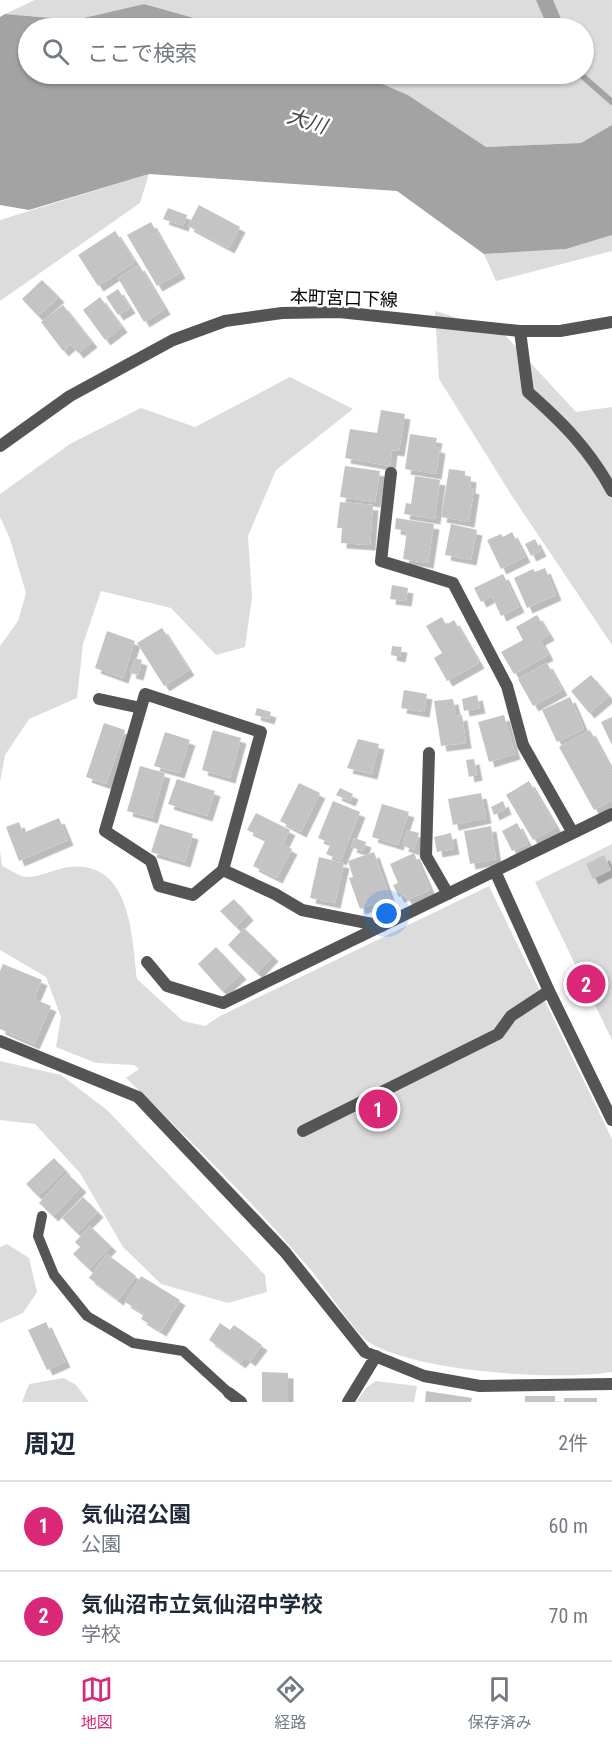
<!DOCTYPE html>
<html lang="ja">
<meta charset="utf-8">
<style>
body{margin:0;font-family:"Roboto Condensed","Noto Sans JP",sans-serif;background:#f2f2f3;color:#1f2937}
.you{position:absolute;left:387px;top:914px;width:21px;height:21px;margin:-15px;border:4px solid #fff;border-radius:50%;background:#1a73e8;box-shadow:0 0 0 9px #1a73e833}
.badge{display:grid;place-items:center;width:39px;height:39px;border-radius:50%;background:#db2777;color:#fff;font-size:20px;font-weight:700}
.pin{position:absolute;translate:-50% -50%;border:3px solid #fff;box-shadow:0 2px 6px #0006}
.list{margin:0;padding:0;list-style:none}
h2{display:flex;justify-content:space-between;align-items:center;height:78px;margin:0;padding:0 24px;font-size:26px}
h2 small{font-size:20px;font-weight:400;color:#747a83}
.list li{display:grid;grid-template-columns:39px 1fr auto;gap:18px;align-items:center;box-sizing:border-box;height:90px;padding:0 24px;border-top:2px solid #e0e1e3}
.list b{display:block;font-size:22px;white-space:nowrap}
.list p{margin:0;font-size:20px;white-space:nowrap;color:#747a83}
.list em{font-size:20px;font-style:normal;color:#747a83}
.icon{flex:none;width:33px;height:33px;fill:none;stroke:currentColor;stroke-width:2;stroke-linecap:round;stroke-linejoin:round}
.map{position:relative;flex:none;width:612px;height:1402px;overflow:hidden}
.search{position:absolute;background:#fff;box-shadow:0 2px 4px #0004;left:18px;right:18px;top:18px;height:66px;display:flex;align-items:center;gap:15px;box-sizing:border-box;padding:0 21px;border-radius:33px;color:#747a83;font-size:22px}
.sheet{height:258px;background:#fff}
nav{display:flex;justify-content:space-around;align-items:center;box-sizing:border-box;height:84px;border-top:2px solid #e0e1e3;background:#fff;font-size:16px;color:#747a83}
nav a{display:grid;justify-items:center;gap:3px}
nav .on{color:#db2777}
.map>svg:first-child{display:block}
</style>
<div class="map">
<svg width="612" height="1402" viewBox="0 0 612 1402">
<defs>
<filter id="shadow"><feDropShadow dx="5.5" dy="5.5" stdDeviation="0" flood-color="#0004"/></filter>
</defs>
<rect width="100%" height="100%" fill="#fff"/>
<path fill="#dcdcdc" d="M35 0H612V125L581 143 486 147 408 95 357 74H584V28H230L144 4 75 20 5 14Z
M149 174 140 203 0 301V220Z
M612 235V251L496 281 484 254 565 249Z
M435 311 501 331 576 412 612 407V645L512 496 439 379Z
M290 377 353 409 276 470 248 536 252 598 245 647 216 655 171 608 101 591 83 644 77 698 29 719 5 755 0 782V646L18 621 26 593 10 539 0 517V494L70 444 141 408 195 427Z
M612 844V1040L535 882Z
M0 850 2 866C9 869 20 877 27 877 40 877 55 869 68 867 131 859 132 936 137 979L183 1021 205 1026 220 1016 489 886 612 1139V1372C556 1381 419 1372 370 1343 357 1336 323 1284 310 1269 253 1202 190 1140 126 1078L139 1069 134 1065 96 1063 56 1047 61 1017 46 977 0 950Z
M0 1061 61 1075 107 1110 265 1275 267 1292 228 1303 161 1284 123 1247 80 1173 35 1124 0 1120Z
M7 1244 29 1258 37 1292 23 1313 0 1323V1247Z
M64 1378 76 1385 89 1402H22L29 1384Z
M376 1381 417 1386 414 1402H356L367 1387Z"/>
<path fill="#a3a3a3" d="M536 0H553L565 28H548Z
M144 4 230 28H28V74H359L408 95 486 147 581 143 612 125V235L566 249 484 254 397 191 149 174 29 210 0 205V17L5 14 75 20Z"/>
<g fill="none" stroke-linecap="round" stroke-linejoin="round">
<path stroke="#a3a3a3" stroke-width="6" d="M580 74 612 102"/>
</g>
<path fill="#c4c4c4" filter="url(#shadow)" d="M199 205 240 227 229 248 188 226Z
M168 208 187 215 183 226 163 219Z
M151 222 180 273 157 286 127 235Z
M115 231 135 262 98 286 78 255Z
M139 265 165 309 144 322 118 278Z
M42 280 59 297 38 316 22 299Z
M118 289 130 308 118 315 106 297Z
M100 297 122 327 105 340 83 310Z
M63 305 92 342 78 353 71 344 63 351 41 322Z
M381 410 405 414 399 451 392 450 390 466 345 458 350 429 377 433Z
M410 434 437 438 435 447 440 448 436 474 405 469Z
M345 466 380 471 375 502 340 497Z
M449 469 465 471V476L471 477 470 488 474 489 469 522 441 517Z
M415 476 440 480 435 519 404 514 406 503 411 504Z
M340 502 373 505 370 545 341 543 342 528H337Z
M396 518 434 524 428 563 403 559 407 531 395 529Z
M451 524 477 530 471 560 445 555Z
M512 532 525 557 501 569 487 540 501 534 503 537Z
M535 539 541 551 531 556 525 544Z
M545 568 556 595 527 608 514 578 533 569 535 572Z
M503 574 519 607 501 616 492 596 481 602 474 588Z
M392 585 408 588 406 601 390 599Z
M537 615 549 635 540 640 548 655 514 674 501 652 523 640 516 627Z
M442 617 446 625 454 620 479 663 447 681 434 658 442 653 426 626Z
M162 628 189 670 164 686 137 643Z
M107 631 135 641 123 678 95 668Z
M392 646 402 647 400 657 391 655Z
M135 658 142 660 138 675 130 673Z
M547 663 562 690 533 706 518 679Z
M591 675 609 696 589 713 571 691Z
M404 690 427 694 424 712 401 708Z
M477 695 480 708 464 711 462 699Z
M570 697 584 729 557 742 542 710Z
M453 699 456 716 462 715 466 743 441 746 434 701Z
M257 708 271 712 269 719 255 715Z
M504 715 515 754 489 762 478 722Z
M612 717V745L601 722Z
M104 723 125 730 106 784 86 777Z
M213 730 241 738 230 778 202 770Z
M590 730 612 771V800L594 810 559 747Z
M165 732 190 740 179 773 154 766Z
M358 739 379 744 372 774 347 768Z
M474 759 477 775 469 777 466 760Z
M140 766 165 773 152 818 127 811Z
M177 779 215 791 207 816 168 804Z
M529 781 556 827 533 840 506 795Z
M299 783 320 793 301 832 280 821Z
M340 788 353 794 350 801 336 795Z
M481 793 486 818 453 825 448 799Z
M333 801 360 812 341 860 326 854 331 843 318 838Z
M503 801 506 809 494 815 491 807Z
M382 804 409 812 398 845 372 837Z
M256 813 290 830 283 844 292 849 277 878 253 866 266 839 247 830Z
M59 818 68 840 19 861 6 827 19 822 23 833Z
M517 823 528 844 512 851 502 831Z
M160 824 193 834 185 862 151 852Z
M491 826 496 859 470 864 464 831Z
M407 830 419 833 414 850 403 846Z
M451 833 454 849 437 852 434 837Z
M354 838 366 842 363 851 351 847Z
M374 852 390 898 360 909 349 878 353 877 348 861Z
M414 853 430 890 407 900 404 895 399 897 393 885 398 883 390 864Z
M604 855 611 870 593 879 586 864Z
M319 857 344 863 335 903 310 898Z
M234 899 248 915 236 927 220 911Z
M244 928 273 956 257 973 228 945Z
M216 947 241 974 222 991 198 964Z
M3 964 42 980 34 999 51 1006 34 1044 0 1029V971Z
M54 1158 65 1170 38 1196 26 1184Z
M67 1173 81 1187 53 1216 39 1203Z
M83 1197 98 1212 77 1233 62 1218Z
M90 1226 111 1246 89 1269 73 1254 80 1247 75 1242Z
M107 1254 136 1276 118 1300 89 1278Z
M141 1276 180 1300 161 1331 141 1319 144 1314 125 1302Z
M46 1322 65 1362 47 1370 28 1330Z
M220 1323 230 1330 234 1325 262 1345 250 1361 245 1357 240 1363 209 1340Z
M262 1372 288 1373V1402H262Z
M426 1391 472 1398 471 1402H425Z
M525 1396H555V1402H525Z
M564 1398H597V1402H564Z"/>
<g fill="none" stroke-linecap="round" stroke-linejoin="round">
<path stroke="#555" stroke-width="10" d="M42 1216 38 1236 54 1275 87 1316 133 1343 183 1351 229 1393"/>
<path stroke="#555" stroke-width="12" d="M520 331 528 392C563 423 589 449 612 491
M391 473 381 561 453 583 507 686 523 745 573 833
M99 699 141 708
M429 753 426 856 448 894
M223 870 261 732 145 694 105 831 151 861 159 886 193 895 223 870 275 894 302 910 382 926
M495 871 549 991 612 1120
M147 962 167 986 223 1003 612 814
M0 1041 138 1097 285 1252 365 1352 424 1376 480 1386 612 1384
M303 1131 498 1034 511 1016 549 991
M229 1393 241 1402
M348 1402 376 1356"/>
<path stroke="#555" stroke-width="12" d="M0 446 70 396 173 340 225 321 282 313 339 312 520 331H560L612 322"/>
</g>
<g text-anchor="middle" dominant-baseline="central" stroke-width="5" stroke-linejoin="round" paint-order="stroke">
<g font-size="18" fill="#000" stroke="#fff">
<text transform="translate(344 298) rotate(2)">本町宮口下線</text>
</g>
<g font-size="20" font-style="italic" fill="#444" stroke="#fff">
<text transform="translate(307 121) rotate(17)">大川</text>
</g>
</g>
</svg>
<div class="you"></div>
<div class="pin badge" style="left:378px;top:1109px">1</div>
<div class="pin badge" style="left:586px;top:984px">2</div>
<div class="search"><svg class="icon" aria-label="search" viewBox="0 0 24 24"><circle cx="10" cy="10" r="6"/><path d="M15 15l6 6"/></svg>ここで検索</div>
</div>
<section class="sheet">
<h2>周辺<small>2件</small></h2>
<ul class="list">
<li><span class="badge">1</span><div><b>気仙沼公園</b><p>公園</p></div><em>60 m</em></li>
<li><span class="badge">2</span><div><b>気仙沼市立気仙沼中学校</b><p>学校</p></div><em>70 m</em></li>
</ul>
</section>
<nav>
<a class="on"><svg class="icon" aria-label="map" viewBox="0 0 24 24"><path d="M3 6l6-2 6 2 6-2v14l-6 2-6-2-6 2zM9 4v14M15 6v14"/></svg>地図</a>
<a><svg class="icon" aria-label="directions" viewBox="0 0 24 24"><path d="M12 3l9 9-9 9-9-9zM9 14v-3h6M13 9l2 2-2 2"/></svg>経路</a>
<a><svg class="icon" aria-label="saved" viewBox="0 0 24 24"><path d="M7 4h10v16l-5-4-5 4z"/></svg>保存済み</a>
</nav>
